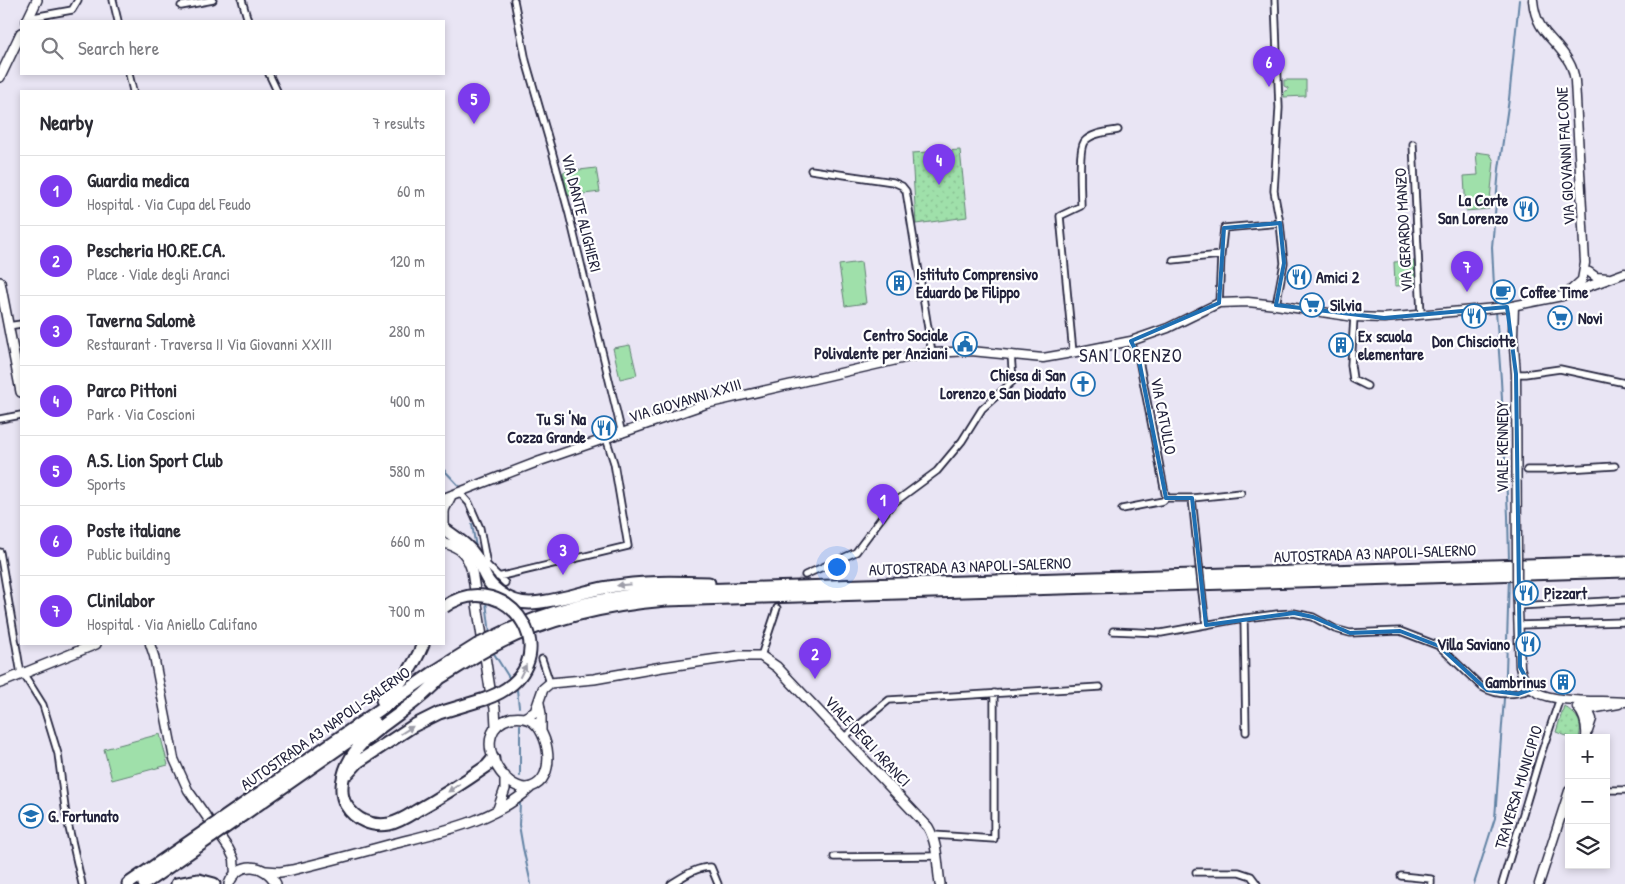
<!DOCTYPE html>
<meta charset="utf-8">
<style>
body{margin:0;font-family:"Patrick Hand",sans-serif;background:#f7f7f7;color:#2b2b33}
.controls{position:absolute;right:15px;bottom:15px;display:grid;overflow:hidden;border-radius:0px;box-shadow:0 2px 8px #0003}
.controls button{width:45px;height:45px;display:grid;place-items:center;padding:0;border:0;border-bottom:1px solid #e1e1e2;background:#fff;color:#2b2b33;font:25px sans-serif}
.you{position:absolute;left:836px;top:566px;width:18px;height:18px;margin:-12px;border:4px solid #fff;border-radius:50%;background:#1a73e8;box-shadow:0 0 0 8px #1a73e833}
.badge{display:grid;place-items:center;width:32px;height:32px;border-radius:50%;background:#7c3aed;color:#fff;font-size:16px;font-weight:700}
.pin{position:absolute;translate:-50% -41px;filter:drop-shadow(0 1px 2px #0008)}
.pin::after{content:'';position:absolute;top:26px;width:18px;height:15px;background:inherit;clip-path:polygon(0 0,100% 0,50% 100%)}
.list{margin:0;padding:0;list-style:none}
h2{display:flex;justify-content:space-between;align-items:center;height:65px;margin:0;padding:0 20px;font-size:21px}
h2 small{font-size:16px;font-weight:400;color:#7c7c81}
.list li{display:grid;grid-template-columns:32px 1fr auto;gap:15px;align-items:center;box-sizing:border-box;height:70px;padding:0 20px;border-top:1px solid #e1e1e2}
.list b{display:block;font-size:19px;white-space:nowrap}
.list p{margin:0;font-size:16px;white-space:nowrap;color:#7c7c81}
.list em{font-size:16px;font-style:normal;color:#7c7c81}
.icon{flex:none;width:28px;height:28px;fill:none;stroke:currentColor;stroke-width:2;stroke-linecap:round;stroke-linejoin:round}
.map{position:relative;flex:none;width:1625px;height:884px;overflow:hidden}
.search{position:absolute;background:#fff;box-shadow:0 2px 8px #0003;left:20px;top:20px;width:425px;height:55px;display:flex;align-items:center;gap:12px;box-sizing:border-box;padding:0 18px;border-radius:0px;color:#7c7c81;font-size:19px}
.panel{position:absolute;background:#fff;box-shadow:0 2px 8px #0003;left:20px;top:90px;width:425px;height:555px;border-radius:0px}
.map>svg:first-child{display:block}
</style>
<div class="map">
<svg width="1625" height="884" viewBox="0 0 1625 884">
<defs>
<pattern id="park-dots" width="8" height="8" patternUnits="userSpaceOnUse" patternTransform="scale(1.25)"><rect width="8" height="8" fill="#9fe0aa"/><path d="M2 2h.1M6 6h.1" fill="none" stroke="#89c093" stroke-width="1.8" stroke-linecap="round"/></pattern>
</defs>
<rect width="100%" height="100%" fill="#e9e5f4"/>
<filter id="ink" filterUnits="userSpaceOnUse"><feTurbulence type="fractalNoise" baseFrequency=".02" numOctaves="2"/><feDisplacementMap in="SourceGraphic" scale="10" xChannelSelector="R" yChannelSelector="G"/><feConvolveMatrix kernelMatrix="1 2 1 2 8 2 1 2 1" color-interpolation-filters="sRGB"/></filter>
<g filter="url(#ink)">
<path fill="#9fe0aa" stroke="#608172" d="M1284 80H1306V96L1284 97V92L1288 90V88L1284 86Z
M1476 152 1490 154 1494 161 1489 209 1466 211 1464 176 1478 175Z
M596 168 600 192 568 196 563 172Z
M1414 261 1416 285 1395 286 1394 262Z
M861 262 866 303 845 306 839 265Z
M630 345 637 375 620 379 613 348Z
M160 734 168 765 112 780 104 749Z"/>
<path fill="url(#park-dots)" stroke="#608172" d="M960 150 967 217 916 224 912 153Z
M1564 706C1577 715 1583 721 1579 738H1572L1556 732Z"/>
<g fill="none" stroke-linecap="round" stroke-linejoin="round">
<path stroke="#6283a4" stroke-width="2" d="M1495 306 1492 247 1499 169 1509 99 1519 0
M1496 311 1501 380 1508 516 1509 560
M444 470 460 487
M472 524 476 548
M486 602 490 634
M493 652 510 679
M515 687 517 690 519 707
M520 776V725
M520 803 519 825 523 848 531 884
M1474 884 1495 818 1506 672 1509 578"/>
<path stroke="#c1becf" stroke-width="5.5" stroke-dasharray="5.5 3" stroke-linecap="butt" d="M794 587 805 575"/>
<g stroke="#22223b" stroke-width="9">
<path id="minor" d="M113 0 118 21
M242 0 248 21
M514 0 526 61 552 151 569 214 622 434
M1275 0 1279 108 1274 191 1280 223 1284 263 1276 305
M181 6 213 0
M28 18 72 10 78 0
M129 74 133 91
M269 74 277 91
M1413 144 1421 315
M811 170 893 182 902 186 906 191 932 353
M1173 260 1221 255
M1219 303 1221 255 1224 228 1280 223
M1354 317 1351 365 1353 379 1367 386
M8 326 21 324
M1131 341 1133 352 1138 355 1166 498H1192L1241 493
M1073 353 1060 216 1081 206C1081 193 1078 151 1084 142 1091 133 1108 132 1118 130
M1516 374H1525L1560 369 1625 383
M0 419 21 415
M1527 470H1551L1615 466
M459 492 469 503 480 528 487 565 505 583
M1192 498 1199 565
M1122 509 1163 501 1166 498
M0 552 21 674
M805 575 856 552 891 505 937 471 962 441 982 409 1013 381 1011 354
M498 577 628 546 614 463 606 438
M1202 592 1206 625
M1518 606 1625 600
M1244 618 1246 732
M1519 625 1625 622
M1113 631 1161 633 1238 619 1277 614 1294 613 1313 617 1335 629 1350 633 1400 631 1439 646 1482 687C1498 696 1516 695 1532 689
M761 656 777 608
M542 659 550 683
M23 673 43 705 58 754 66 815 82 884
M843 738 889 700 1100 687
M1606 790H1625
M933 835 994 839V693
M834 857 936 856
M1196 872H1239L1251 876 1257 884
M1401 876 1431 879V884
M671 884C684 876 696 867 711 867L718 884
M1502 884 1540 757 1560 698"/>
</g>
<g stroke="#22223b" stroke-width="11">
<path id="tertiary" d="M1533 0C1536 34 1555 37 1569 62 1572 67 1574 74 1575 81L1585 263 1582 280 1571 290
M1589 272 1596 277 1608 278
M1514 306 1513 335 1516 374 1517 558
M444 498 540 461 706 404 914 356 932 353 971 351 1043 358 1066 354 1131 341 1168 328 1219 303 1248 302 1276 305 1354 317 1384 318 1507 307 1562 296 1625 273
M444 516 445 509 452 495
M1517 581 1520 667C1522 677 1527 687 1536 692 1556 703 1601 700 1625 702
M150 644 154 656 174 759 188 790 229 849 234 859 235 875
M1577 707C1585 716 1587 725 1586 737
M1587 707 1592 719 1588 731
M1579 708 1591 709 1619 704
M1539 884 1569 791"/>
</g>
<g stroke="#22223b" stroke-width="12">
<path id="secondary" d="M27 21 37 0
M0 77 21 33
M0 282 21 392
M444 515V528
M444 543C461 547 467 554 472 571L490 689 495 708 496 726
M0 683 96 644
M539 703 541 714V731
M511 718C517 717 524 717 530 720 550 731 557 779 531 787 504 796 466 731 511 718Z
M524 718 535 712 543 689 550 683 594 679 662 667 739 656H761L777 667 928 827C938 844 937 865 940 884
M498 809 505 789V776
M266 871 280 872 292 870C325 862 359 853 392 844 439 832 493 822 530 788
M229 884C238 860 266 863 276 884"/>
</g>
<g stroke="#22223b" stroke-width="15">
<path id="motorway" d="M447 531C458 539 469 546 476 557 485 573 484 582 502 594 510 600 519 603 530 603 557 602 583 591 609 587 642 581 676 582 709 583
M494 637C547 610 606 596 665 591L1625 562
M495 645C548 618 606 605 666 600L1625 571
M441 677C430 690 415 702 401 712 383 726 362 738 351 758 343 771 338 792 346 805 355 820 372 827 389 824 399 822 408 816 416 811 441 797 464 782 487 766L493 759
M435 681 479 654
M382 700C401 685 414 666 423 644
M348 773 358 762 413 726 439 713 485 699
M218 822 437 670 477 645
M223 829 375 723
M128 884 208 829
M144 884 213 836
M177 884 199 880 214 884"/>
</g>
<use href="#minor" stroke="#fff" stroke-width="5.5"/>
<use href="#tertiary" stroke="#fff" stroke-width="8"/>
<use href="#secondary" stroke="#fff" stroke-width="9"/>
<use href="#motorway" stroke="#fff" stroke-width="11"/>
<g stroke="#22223b" stroke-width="9" stroke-linecap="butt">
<path id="minor-bridge" d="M1199 565 1202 592"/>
</g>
<g stroke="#22223b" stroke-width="11" stroke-linecap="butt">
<path id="tertiary-bridge" d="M1517 558V581"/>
</g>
<g stroke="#22223b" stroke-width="15" stroke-linecap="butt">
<path id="motorway-bridge" d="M444 607C508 561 578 666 485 699
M477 645 494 637
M479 654 495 645
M208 829 218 822
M213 836 223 829"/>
</g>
<use href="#minor-bridge" stroke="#fff" stroke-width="5.5"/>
<use href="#tertiary-bridge" stroke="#fff" stroke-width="8"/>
<use href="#motorway-bridge" stroke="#fff" stroke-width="11"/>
</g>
<defs><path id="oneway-solid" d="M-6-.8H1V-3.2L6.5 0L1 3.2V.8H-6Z" transform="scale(1.25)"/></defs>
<g fill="#9c9ca7">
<use href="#oneway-solid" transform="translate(624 585) rotate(175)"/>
<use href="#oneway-solid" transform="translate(523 671) rotate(-63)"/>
<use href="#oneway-solid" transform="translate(407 730) rotate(-32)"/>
<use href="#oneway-solid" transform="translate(454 788) rotate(147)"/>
</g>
</g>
<path fill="none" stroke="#1f6fb2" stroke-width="4" stroke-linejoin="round" d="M1280 223 1284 263 1276 305 1384 318 1507 307 1516 374 1520 667 1532 689 1518 694 1487 690 1439 646 1400 631 1350 633 1313 617 1294 613 1206 625 1192 498H1166L1138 355 1131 341 1219 303 1224 228Z"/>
<defs>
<g id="restaurant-ring" transform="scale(1.25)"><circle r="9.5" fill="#fff" stroke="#1f6fb2" stroke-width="1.5"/><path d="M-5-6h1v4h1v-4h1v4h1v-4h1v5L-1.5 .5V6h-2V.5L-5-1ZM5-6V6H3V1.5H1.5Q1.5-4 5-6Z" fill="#1f6fb2"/></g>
<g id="building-ring" transform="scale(1.25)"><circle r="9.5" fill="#fff" stroke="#1f6fb2" stroke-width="1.5"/><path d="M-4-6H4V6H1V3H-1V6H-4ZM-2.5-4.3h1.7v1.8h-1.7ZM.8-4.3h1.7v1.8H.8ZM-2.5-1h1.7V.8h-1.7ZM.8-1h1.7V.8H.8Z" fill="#1f6fb2"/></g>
<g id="cafe-ring" transform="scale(1.25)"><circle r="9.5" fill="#fff" stroke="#1f6fb2" stroke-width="1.5"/><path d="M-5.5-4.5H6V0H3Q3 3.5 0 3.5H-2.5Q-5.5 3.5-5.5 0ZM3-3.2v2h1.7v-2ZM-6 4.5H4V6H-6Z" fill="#1f6fb2"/></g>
<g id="supermarket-ring" transform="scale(1.25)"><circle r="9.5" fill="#fff" stroke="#1f6fb2" stroke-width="1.5"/><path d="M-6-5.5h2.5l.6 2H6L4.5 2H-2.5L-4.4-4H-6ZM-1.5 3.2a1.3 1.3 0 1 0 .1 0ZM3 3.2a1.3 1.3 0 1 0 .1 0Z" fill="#1f6fb2"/></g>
<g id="civic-ring" transform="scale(1.25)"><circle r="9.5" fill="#fff" stroke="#1f6fb2" stroke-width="1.5"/><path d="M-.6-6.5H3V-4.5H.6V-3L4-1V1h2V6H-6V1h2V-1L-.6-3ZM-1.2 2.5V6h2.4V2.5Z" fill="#1f6fb2"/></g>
<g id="church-ring" transform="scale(1.25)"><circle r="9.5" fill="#fff" stroke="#1f6fb2" stroke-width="1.5"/><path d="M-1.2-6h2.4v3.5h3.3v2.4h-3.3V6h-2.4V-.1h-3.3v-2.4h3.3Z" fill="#1f6fb2"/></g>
<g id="school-ring" transform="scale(1.25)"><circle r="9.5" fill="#fff" stroke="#1f6fb2" stroke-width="1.5"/><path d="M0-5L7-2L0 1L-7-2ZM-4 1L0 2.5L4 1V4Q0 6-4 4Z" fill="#1f6fb2"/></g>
</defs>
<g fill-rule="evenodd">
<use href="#restaurant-ring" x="1526" y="209"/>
<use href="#restaurant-ring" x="1299" y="277"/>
<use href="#building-ring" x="899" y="283"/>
<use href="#cafe-ring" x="1503" y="292"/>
<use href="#supermarket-ring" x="1312" y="305"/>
<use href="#restaurant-ring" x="1474" y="316"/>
<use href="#supermarket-ring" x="1560" y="318"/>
<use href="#civic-ring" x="965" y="344"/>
<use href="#building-ring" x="1341" y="345"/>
<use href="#church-ring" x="1083" y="384"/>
<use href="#restaurant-ring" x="604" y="428"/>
<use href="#restaurant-ring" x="1526" y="593"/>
<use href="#restaurant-ring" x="1528" y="644"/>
<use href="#building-ring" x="1563" y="682"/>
<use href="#school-ring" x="31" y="816"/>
</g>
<g text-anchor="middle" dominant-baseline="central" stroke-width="4.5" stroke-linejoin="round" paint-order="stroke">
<g font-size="16" fill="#22223b" stroke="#fff">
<text transform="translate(1565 156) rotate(-93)">VIA GIOVANNI FALCONE</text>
<text transform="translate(582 213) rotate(76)">VIA DANTE ALIGHIERI</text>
<text transform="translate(1403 230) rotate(-93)">VIA GERARDO MANZO</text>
<text transform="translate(685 400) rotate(-17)">VIA GIOVANNI XXIII</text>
<text transform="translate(1164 416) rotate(79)">VIA CATULLO</text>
<text transform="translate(1502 447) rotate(-90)">VIALE KENNEDY</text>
<text transform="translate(1375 553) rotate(-2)">AUTOSTRADA A3 NAPOLI-SALERNO</text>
<text transform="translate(970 566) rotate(-2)">AUTOSTRADA A3 NAPOLI-SALERNO</text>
<text transform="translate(325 728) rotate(-35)">AUTOSTRADA A3 NAPOLI-SALERNO</text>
<text transform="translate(868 741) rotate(47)">VIALE DEGLI ARANCI</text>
<text transform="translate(1518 787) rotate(-73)">TRAVERSA MUNICIPIO</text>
</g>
<g font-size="16" font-weight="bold" fill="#22223b" stroke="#fff" text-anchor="start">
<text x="1508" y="200" text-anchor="end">La Corte<tspan x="1508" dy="18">San Lorenzo</tspan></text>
<text x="916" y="274">Istituto Comprensivo<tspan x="916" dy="18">Eduardo De Filippo</tspan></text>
<text x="1316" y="277">Amici 2</text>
<text x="1520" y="292">Coffee Time</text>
<text x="1330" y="305">Silvia</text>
<text x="1578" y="318">Novi</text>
<text x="948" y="335" text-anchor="end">Centro Sociale<tspan x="948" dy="18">Polivalente per Anziani</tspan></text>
<text x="1358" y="336">Ex scuola<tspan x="1358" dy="18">elementare</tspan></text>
<text x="1474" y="341" text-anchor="middle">Don Chisciotte</text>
<text x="1066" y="375" text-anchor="end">Chiesa di San<tspan x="1066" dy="18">Lorenzo e San Diodato</tspan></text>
<text x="586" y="419" text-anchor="end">Tu Si 'Na<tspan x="586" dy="18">Cozza Grande</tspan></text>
<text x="1544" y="593">Pizzart</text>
<text x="1510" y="644" text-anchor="end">Villa Saviano</text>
<text x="1546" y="682" text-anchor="end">Gambrinus</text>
<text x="48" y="816">G. Fortunato</text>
</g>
<g font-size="18" letter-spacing="1" fill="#22223b" stroke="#fff">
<text x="1131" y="355">SAN LORENZO</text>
</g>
</g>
</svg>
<div class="controls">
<button>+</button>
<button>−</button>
<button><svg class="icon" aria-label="layers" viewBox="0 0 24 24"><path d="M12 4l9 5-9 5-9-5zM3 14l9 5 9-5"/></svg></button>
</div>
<div class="you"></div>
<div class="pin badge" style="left:883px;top:525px">1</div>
<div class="pin badge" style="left:815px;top:679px">2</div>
<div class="pin badge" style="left:563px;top:575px">3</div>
<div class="pin badge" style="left:939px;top:185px">4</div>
<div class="pin badge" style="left:474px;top:124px">5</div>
<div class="pin badge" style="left:1269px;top:87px">6</div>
<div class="pin badge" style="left:1467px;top:292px">7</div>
<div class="search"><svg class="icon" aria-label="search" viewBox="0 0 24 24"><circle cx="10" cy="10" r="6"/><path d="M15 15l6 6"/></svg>Search here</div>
<section class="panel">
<h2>Nearby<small>7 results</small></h2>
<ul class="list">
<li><span class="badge">1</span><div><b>Guardia medica</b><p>Hospital · Via Cupa del Feudo</p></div><em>60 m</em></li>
<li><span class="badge">2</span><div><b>Pescheria HO.RE.CA.</b><p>Place · Viale degli Aranci</p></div><em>120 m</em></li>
<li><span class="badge">3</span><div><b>Taverna Salomè</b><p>Restaurant · Traversa II Via Giovanni XXIII</p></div><em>280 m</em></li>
<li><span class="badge">4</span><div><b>Parco Pittoni</b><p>Park · Via Coscioni</p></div><em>400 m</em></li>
<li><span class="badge">5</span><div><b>A.S. Lion Sport Club</b><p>Sports</p></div><em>580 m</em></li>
<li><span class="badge">6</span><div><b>Poste italiane</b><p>Public building</p></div><em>660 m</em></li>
<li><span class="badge">7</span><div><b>Clinilabor</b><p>Hospital · Via Aniello Califano</p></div><em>700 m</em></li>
</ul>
</section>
</div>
